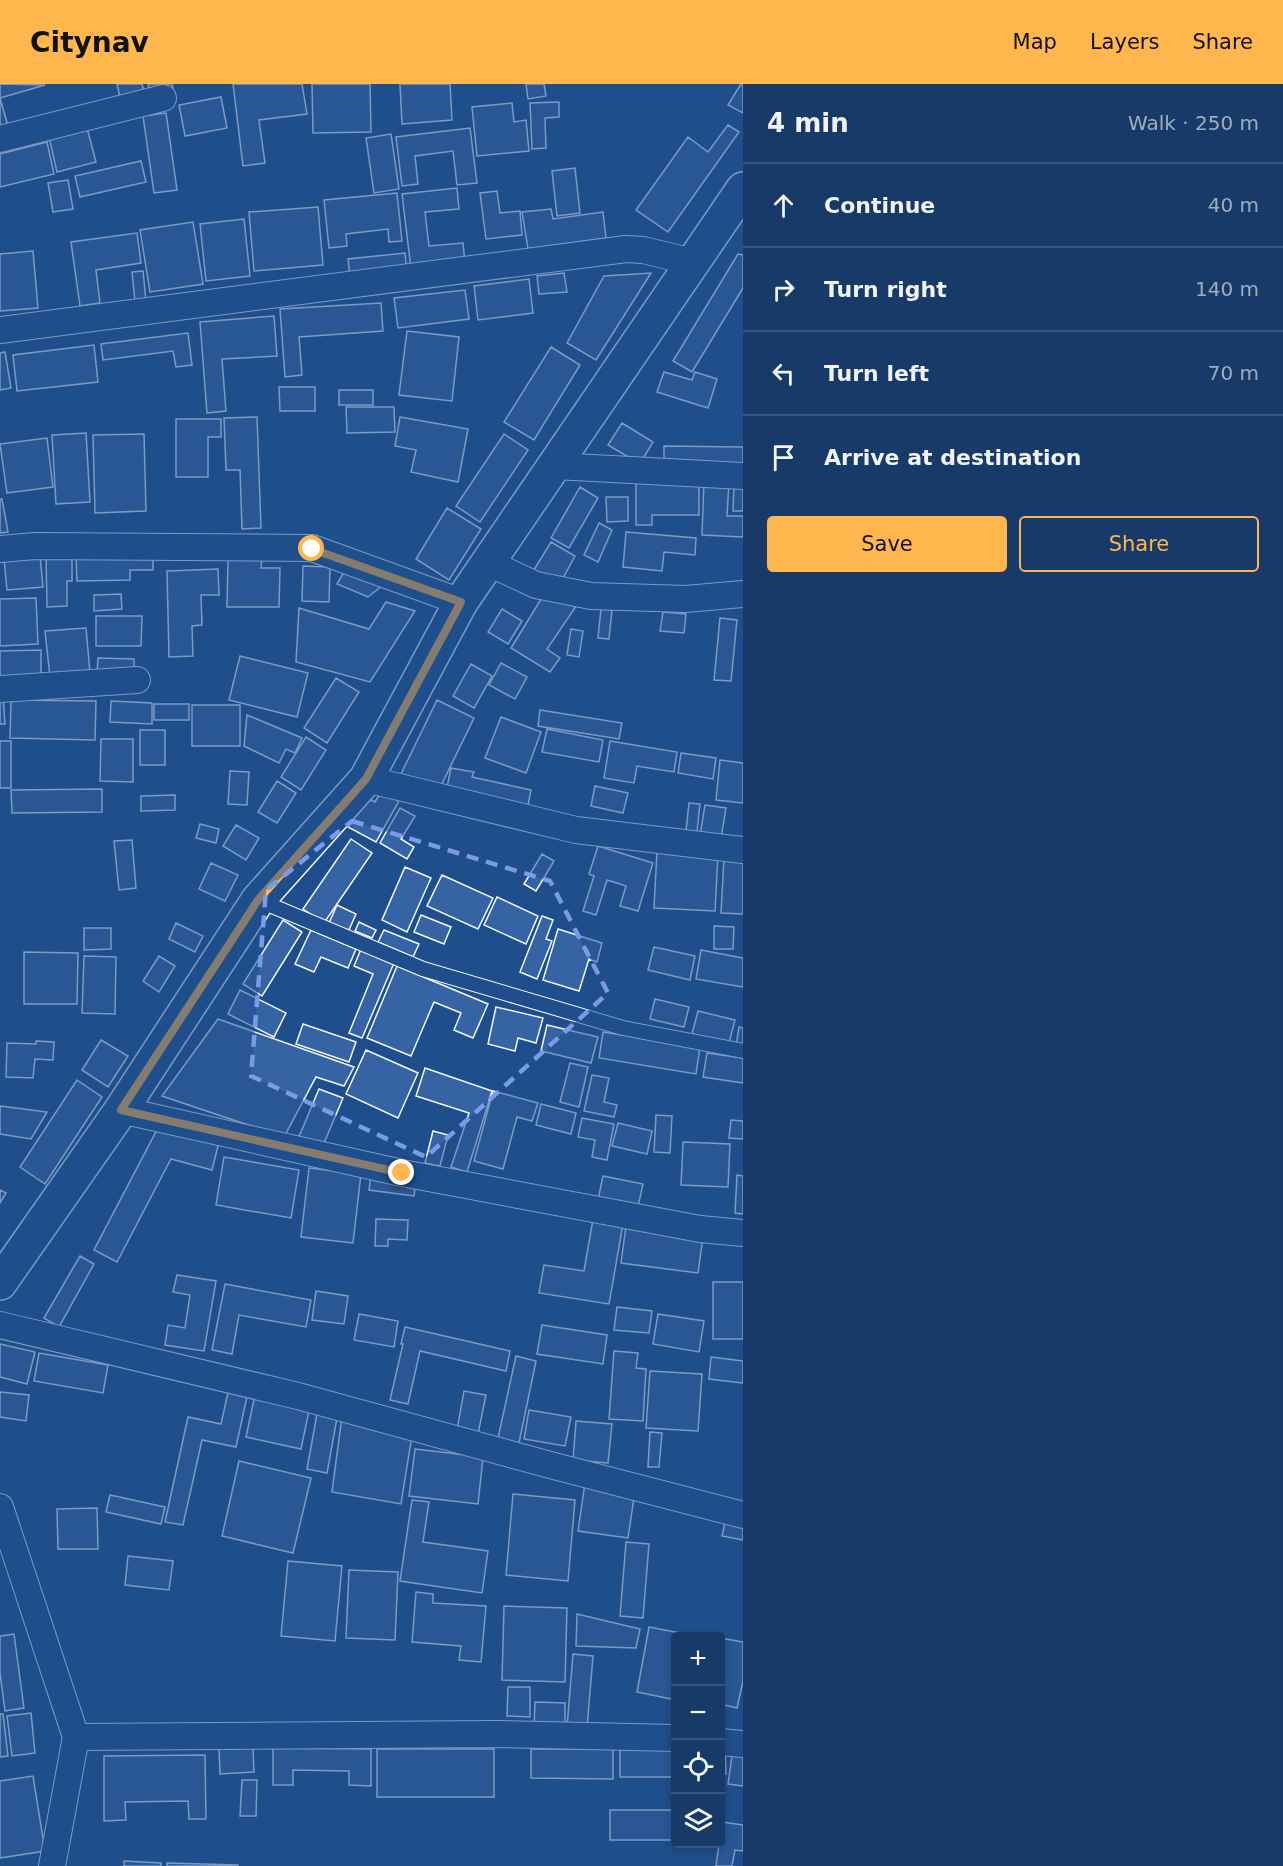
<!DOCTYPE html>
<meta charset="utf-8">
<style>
body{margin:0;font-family:"DejaVu Sans",sans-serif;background:#244571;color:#f1f3f6}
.controls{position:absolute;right:18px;bottom:18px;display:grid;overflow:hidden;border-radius:6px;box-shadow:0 3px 9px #0003}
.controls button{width:54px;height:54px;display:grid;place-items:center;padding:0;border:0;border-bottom:2px solid #36547d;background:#173a69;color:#f1f3f6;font:30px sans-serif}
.stop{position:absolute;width:18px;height:18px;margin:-14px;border:4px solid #ffb74d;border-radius:50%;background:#fff}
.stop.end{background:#ffb74d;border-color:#fff;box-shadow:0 2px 6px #0008}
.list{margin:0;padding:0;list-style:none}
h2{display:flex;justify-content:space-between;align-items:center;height:78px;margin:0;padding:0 24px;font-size:26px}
h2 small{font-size:20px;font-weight:400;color:#9eadc0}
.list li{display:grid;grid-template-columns:39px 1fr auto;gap:18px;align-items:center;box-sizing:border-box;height:84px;padding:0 24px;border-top:2px solid #36547d}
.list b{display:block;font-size:22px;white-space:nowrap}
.list em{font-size:20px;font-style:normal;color:#9eadc0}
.actions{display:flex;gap:12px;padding:18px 24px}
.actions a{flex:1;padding:14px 0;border:2px solid #ffb74d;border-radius:6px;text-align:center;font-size:21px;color:#ffb74d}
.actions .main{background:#ffb74d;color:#111}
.icon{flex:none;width:33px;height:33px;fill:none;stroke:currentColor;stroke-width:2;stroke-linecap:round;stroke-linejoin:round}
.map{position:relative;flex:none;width:743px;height:1782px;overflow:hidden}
header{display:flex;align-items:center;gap:36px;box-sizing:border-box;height:84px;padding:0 30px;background:#ffb74d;color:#111}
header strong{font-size:28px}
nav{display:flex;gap:33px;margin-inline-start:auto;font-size:21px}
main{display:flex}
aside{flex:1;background:#173a69}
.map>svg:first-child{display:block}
</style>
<header>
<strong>Citynav</strong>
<nav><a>Map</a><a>Layers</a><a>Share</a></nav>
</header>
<main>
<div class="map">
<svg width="743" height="1782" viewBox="0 0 743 1782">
<rect width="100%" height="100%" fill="#1f4e8c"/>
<path fill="#3563a3" stroke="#f2f6ff" stroke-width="1.5" d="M0 0 45 1 0 14 10 49 0 52Z
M117 0H142L144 7 120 13Z
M148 0H172L173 4 151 10Z
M233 0H302L307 30 259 36 265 79 243 82Z
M312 0H370L371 48 313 49Z
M400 0H450L452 36 402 40Z
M526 0H544L546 12 528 15Z
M741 0H743V29L728 21Z
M221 13 227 44 185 52 179 21Z
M559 18V33L545 34 546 64 532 65 530 19Z
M512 19 514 38 526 36 529 67 477 72 472 23Z
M166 29 177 106 154 109 143 32Z
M728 41 739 48 668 148 636 126 688 53 708 68Z
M87 44 96 78 57 88 49 53Z
M470 44 477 99 457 101 453 67 415 72 418 100 402 102 396 53Z
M391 50 399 105 374 109 366 54Z
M47 58 54 90 0 103V70Z
M141 77 146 98 80 113 75 92Z
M575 84 580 129 557 132 552 87Z
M68 96 73 125 53 128 48 99Z
M457 104 459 125 425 128 429 162 463 159 465 179 411 185 402 110Z
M497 107 500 129 520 127 522 151 486 155 480 109Z
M397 109 402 157 389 158 388 145 346 150 347 162 329 164 324 116Z
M318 123 323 181 254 187 249 128Z
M551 125 553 135 603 128 606 154 528 165 522 128Z
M244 135 250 192 206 197 200 140Z
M193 138 203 200 150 208 140 146Z
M137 149 141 179 96 186 100 219 80 222 71 158Z
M33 167 38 224 0 227V170Z
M405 169 407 189 350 194 348 175Z
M738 170 743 171V204L692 288 673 277Z
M143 187 146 217 135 218 132 188Z
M564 189 567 208 539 210 537 192Z
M651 189 596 276 567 259 604 192Z
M529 195 533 229 478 236 474 202Z
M465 206 469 235 398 244 394 214Z
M381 219 383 247 299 253 302 291 285 293 280 225Z
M274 232 277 272 222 275 226 327 207 329 200 238Z
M407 247 459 253 452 317 399 311Z
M188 249 192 281 176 283 173 267 103 276 101 260Z
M94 261 98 298 17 307 13 271Z
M551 263 580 281 534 356 504 338Z
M5 268 11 304 0 306V269Z
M664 288 692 296 695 288 717 295 708 324 657 308Z
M279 303H315V327H280Z
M339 306H373V321H339Z
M346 323H394L395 348 347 349Z
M257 333 261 444 242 445 240 386H226L224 334Z
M400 333 468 345 458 398 411 388 416 366 395 362Z
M176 335H221V353H208V393H176Z
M622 339 653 358 640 380 608 361Z
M86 349 90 418 56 420 52 351Z
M144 350 146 427 95 429 93 351Z
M504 350 528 366 480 438 456 422Z
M47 354 53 403 7 409 0 360Z
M664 362 743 363V386L664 384Z
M704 397 729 398 727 432H743V453L702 451Z
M636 398H699V431H652V441H636Z
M734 399 743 400V427H733Z
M580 403 598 414 569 464 551 454Z
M606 413H628V437L607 438Z
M0 415H2L8 448 0 449Z
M447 424 481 445 449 496 416 475Z
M599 439 612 446 598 478 584 471Z
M626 448 696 454 695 471 664 468 662 487 623 483Z
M551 458 575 472 562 496 532 489Z
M72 470V497H67V522L47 523 46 471Z
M153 471V486H130V496L77 497 76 472Z
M40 472 43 503 7 506 4 475Z
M228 475H262L261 484H280L279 523H227Z
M303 482 330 483 329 518 302 517Z
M218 485 219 511H201L202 541 192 542 193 572 169 573 167 487Z
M344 488 387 498 368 513 337 500Z
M121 510 122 525 94 527V511Z
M543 512 581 515 547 565 560 574 550 588 511 564Z
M36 514 38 560 0 562V515Z
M386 518 415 527 370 598 296 578 299 524 369 545Z
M502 525 522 537 508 560 488 548Z
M601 525 612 526 609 555 598 554Z
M663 528 686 530 684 549 660 547Z
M96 532H142L141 562H96Z
M720 534 737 536 731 597 714 596Z
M86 544 90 589 50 593 45 547Z
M571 545 583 547 579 573 567 571Z
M41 566V598L0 599V567Z
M240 572 308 589 297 633 229 616Z
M98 574 134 575V590L97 589Z
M501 579 527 593 515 615 489 601Z
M471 580 492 592 474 624 453 612Z
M336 594 359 608 327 659 304 644Z
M0 613H3L5 640H0Z
M11 616 96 617 95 656 10 654Z
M437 616 474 634 437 710 400 692Z
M111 617 152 619V640L110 638Z
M154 620H189V636H154Z
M192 621H240V662H192Z
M540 626 622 639 619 655 538 642Z
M247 631 302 654 295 669 286 665 279 679 244 662Z
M501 633 541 648 526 689 485 674Z
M547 645 603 656 599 678 542 668Z
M140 646H165V681H140Z
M306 653 326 666 301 706 281 693Z
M101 655H133V698L100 697Z
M0 657H11V704H0Z
M610 657 677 668 674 688 637 682 634 699 604 694Z
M681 669 716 674 713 695 678 689Z
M720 676 743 679V719L716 716Z
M451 684 474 688 472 693 531 706 527 726 446 708Z
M230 687 249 688 247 721 228 720Z
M277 697 296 709 277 739 258 728Z
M595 702 628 709 623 729 591 722Z
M102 705V728L12 729 11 706Z
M382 706 400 715 376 758 348 743 364 712 375 718Z
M175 711V726L141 727V712Z
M689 719 700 720 697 748 686 747Z
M705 721 726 724 721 754 700 751Z
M400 724 415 732 401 755 414 763 407 775 380 759Z
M200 740 219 745 216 759 196 754Z
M236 741 259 754 246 776 223 762Z
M351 755 372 769 324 839 303 825Z
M132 756 136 804 119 806 114 757Z
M598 762 653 779 638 827 620 822 626 802 607 796 596 831 583 827 594 792 589 790Z
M657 767 718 770 715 827 654 824Z
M542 770 554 777 536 807 524 800Z
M724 774 743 775V830L721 829Z
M211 779 238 791 225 817 199 805Z
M405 783 431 794 407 848 382 836Z
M442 791 493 814 478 845 427 822Z
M497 813 538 832 526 860 484 841Z
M337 821 356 830 348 848 329 839Z
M421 831 451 843 444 860 414 848Z
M542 832 553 836 546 855 552 857 537 895 520 888Z
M283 836 302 848 262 912 243 900Z
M359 838 376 846 372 854 355 847Z
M176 839 203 852 195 868 169 855Z
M714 842 734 843 733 865H714Z
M84 844H111V865L84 866Z
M558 845 602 859 597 878 589 875 579 907 543 896Z
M311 846 356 865 348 884 321 873 314 888 295 880Z
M384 846 419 860 413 873 378 858Z
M654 863 695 872 690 896 648 886Z
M361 865 394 879 362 954 349 949 373 890 354 882Z
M701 866 743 874V903L696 895Z
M24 868 78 869 77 920H24Z
M84 872 116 873 115 930 82 929Z
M159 872 175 882 159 908 143 897Z
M397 882 488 920 473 954 454 946 461 929 434 918 411 972 367 954Z
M240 906 286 929 274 953 228 930Z
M655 915 689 923 684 943 650 935Z
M496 923 543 934 536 959 518 954 515 967 488 960Z
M698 927 735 936 729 959 692 950Z
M218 935 354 983 344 1002 316 993 284 1053 162 1012Z
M303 940 356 958 349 978 296 960Z
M547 941 598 953 591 979 541 967Z
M739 943 743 944V964L736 962Z
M603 948 700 963 696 990 599 974Z
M101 956 128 972 108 1003 82 986Z
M36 957 54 958 53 976 35 975 33 994 6 993 7 959 36 960Z
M366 966 418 989 398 1034 346 1010Z
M707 969 743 974V999L703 993Z
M570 979 588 983 579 1023 560 1018Z
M425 984 492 1007 467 1088 451 1083 469 1029 416 1012Z
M592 991 609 994 604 1018 617 1021 614 1033 584 1027Z
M77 996 102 1013 45 1100 20 1083Z
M319 1005 343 1014 322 1064 298 1055Z
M493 1007 538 1019 532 1037 517 1033 503 1085 474 1077Z
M541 1020 576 1029 571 1050 536 1041Z
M0 1022 47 1028 31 1055 0 1050Z
M656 1031 672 1032 670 1069 654 1068Z
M582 1034 614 1040 607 1076 592 1073 595 1056 578 1053Z
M731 1036 743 1037V1055L729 1054Z
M618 1039 652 1047 647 1070 612 1062Z
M159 1042 219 1058 212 1086 171 1075 117 1178 94 1166Z
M433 1047 448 1051 440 1082 425 1079Z
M683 1058 730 1060 728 1103 681 1101Z
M224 1073 299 1086 291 1134 216 1121Z
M309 1084 361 1090 353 1159 301 1153Z
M371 1090 416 1097 414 1112 369 1106Z
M737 1091 743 1092V1130L735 1129Z
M603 1092 643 1100 638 1123 598 1116Z
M0 1106 6 1109 0 1119Z
M376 1135 408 1136 407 1156 388 1155V1162H375Z
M593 1135 623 1140 609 1220 539 1209 544 1181 584 1187Z
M626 1142 703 1153 698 1189 621 1179Z
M80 1172 94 1180 59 1243 44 1234Z
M177 1191 216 1197 204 1267 165 1261 168 1241 185 1244 190 1211 173 1208Z
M713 1198H743V1255H713Z
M225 1200 311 1216 306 1243 239 1231 232 1270 212 1266Z
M316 1207 348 1212 344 1240 312 1236Z
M617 1223 652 1227 649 1249 614 1246Z
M359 1230 398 1237 394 1263 354 1256Z
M658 1230 704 1237 699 1268 653 1260Z
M542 1241 607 1251 603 1280 537 1270Z
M405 1243 510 1267 506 1287 420 1267 408 1320 390 1316 403 1260H401Z
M0 1260 35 1268 27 1300 0 1293Z
M614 1267 638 1269 636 1284 646 1285 643 1337 609 1335Z
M39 1269 108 1281 103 1309 34 1297Z
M516 1272 536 1277 519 1359 498 1354Z
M711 1273 743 1277V1299L709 1295Z
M650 1287 702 1290 698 1347 646 1344Z
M229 1304 248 1308 236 1363 202 1356 183 1441 165 1438 188 1333 221 1340Z
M464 1307 486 1311 478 1350 457 1346Z
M0 1308 29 1311 26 1337 0 1333Z
M255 1311 310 1322 301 1365 246 1353Z
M529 1326 571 1333 565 1362 524 1355Z
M317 1330 337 1334 327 1389 307 1385Z
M342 1332 412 1351 401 1420 332 1408Z
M576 1337 612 1340 608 1379 573 1376Z
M650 1348 662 1349 659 1383H648Z
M415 1365 483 1373 478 1420 409 1412Z
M239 1377 311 1394 293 1469 222 1452Z
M585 1399 635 1407 628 1454 578 1447Z
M513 1410 575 1416 568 1497 506 1491Z
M110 1411 165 1423 161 1440 106 1428Z
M412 1416 429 1418 423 1458 488 1467 482 1509 400 1497Z
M97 1424 98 1465H58L57 1425Z
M726 1434 743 1437V1456L722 1452Z
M626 1458 649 1460 643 1534 620 1532Z
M128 1472 173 1477 169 1506 125 1501Z
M288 1477 342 1482 335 1557 281 1552Z
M349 1486 398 1488 395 1556 346 1554Z
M416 1508 433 1510V1519L486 1522 481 1578 459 1576 461 1562 412 1558Z
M504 1522 567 1524 565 1598 502 1596Z
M577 1530 640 1545 636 1564 576 1562Z
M649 1543 696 1552H676V1616L637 1608Z
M14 1550 24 1624 5 1627 0 1589V1552Z
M720 1554 743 1558V1597L737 1624 720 1620Z
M573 1570 593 1572 587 1644 567 1643Z
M508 1603H530V1633L507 1632Z
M535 1618 565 1619V1644L534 1643Z
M31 1629 35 1669 12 1672 7 1632Z
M0 1630H3L8 1672 0 1673Z
M253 1664 254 1688 220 1690 219 1665Z
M273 1664 371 1665V1702L349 1701V1687L293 1686V1701H273Z
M720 1664H725L726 1690H720Z
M377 1665H494V1713H377Z
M531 1665H613V1695L531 1694Z
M733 1665 743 1667V1702L728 1700Z
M620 1666H676V1693H620Z
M205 1671 206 1735H189L188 1717 125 1718 126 1736 104 1737V1672Z
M33 1692 45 1767 0 1774V1697Z
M242 1696H257L256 1732H240Z
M610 1726H676V1756H610Z
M722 1738 743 1741V1767L735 1766 732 1782H716L719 1760H720Z
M124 1777 161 1779V1782H124Z
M167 1779 238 1781V1782H167Z"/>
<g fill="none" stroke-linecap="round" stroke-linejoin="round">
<g stroke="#f2f6ff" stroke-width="16">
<path id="service" d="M258 816 423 885 623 944 743 967"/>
</g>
<g stroke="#f2f6ff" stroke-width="28">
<path id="minor" d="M0 55 163 14
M0 246 626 165 643 166 693 178
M555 382 743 392
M0 465 35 462 312 464 461 518
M489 479 536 501 591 512 686 515 743 510
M0 605 137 596
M366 695 576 746 743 766
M121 1026 402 1089 700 1145 743 1149
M0 1241 298 1312 554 1382 743 1431
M0 1423 76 1653 52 1782
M76 1653 496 1650 676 1654
M720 1658 743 1660"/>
</g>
<g stroke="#f2f6ff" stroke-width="36">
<path id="tertiary" d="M0 1199 121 1026 258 816 366 695 461 518 743 105"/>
</g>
<use href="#service" stroke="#1f4e8c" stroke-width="14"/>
<use href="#minor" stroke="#1f4e8c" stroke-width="26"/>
<use href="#tertiary" stroke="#1f4e8c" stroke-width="33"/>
</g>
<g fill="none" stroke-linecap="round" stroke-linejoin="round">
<path stroke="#ffb74d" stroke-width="8" d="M312 465 461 518 366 695 258 816 121 1026 402 1089"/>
</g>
<path d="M0 0H743V1782H0ZM352 737 550 797 608 909 426 1073 251 992 266 806Z" fill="#1f4e8c" fill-opacity=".55" fill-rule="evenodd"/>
<path fill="none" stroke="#7d9aea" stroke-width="4.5" stroke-dasharray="12 8" stroke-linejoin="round" d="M352 737 550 797 608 909 426 1073 251 992 266 806Z"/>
</svg>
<div class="controls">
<button>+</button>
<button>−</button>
<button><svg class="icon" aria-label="locate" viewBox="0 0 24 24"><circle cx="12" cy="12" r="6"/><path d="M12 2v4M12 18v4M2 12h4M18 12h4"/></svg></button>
<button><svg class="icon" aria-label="layers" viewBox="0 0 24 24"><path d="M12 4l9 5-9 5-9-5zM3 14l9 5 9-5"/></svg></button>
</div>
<div class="stop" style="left:312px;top:465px"></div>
<div class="stop end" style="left:402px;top:1089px"></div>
</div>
<aside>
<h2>4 min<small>Walk · 250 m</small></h2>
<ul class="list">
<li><svg class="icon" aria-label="ahead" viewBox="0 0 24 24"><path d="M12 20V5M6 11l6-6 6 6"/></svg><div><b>Continue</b></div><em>40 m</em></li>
<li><svg class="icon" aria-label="right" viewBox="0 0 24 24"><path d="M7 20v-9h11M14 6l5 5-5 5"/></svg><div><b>Turn right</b></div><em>140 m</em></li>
<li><svg class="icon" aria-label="left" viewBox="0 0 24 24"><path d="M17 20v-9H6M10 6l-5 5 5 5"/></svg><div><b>Turn left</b></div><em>70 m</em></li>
<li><svg class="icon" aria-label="arrive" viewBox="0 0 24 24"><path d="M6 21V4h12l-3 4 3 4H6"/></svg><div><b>Arrive at destination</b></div></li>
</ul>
<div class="actions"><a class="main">Save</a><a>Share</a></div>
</aside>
</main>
